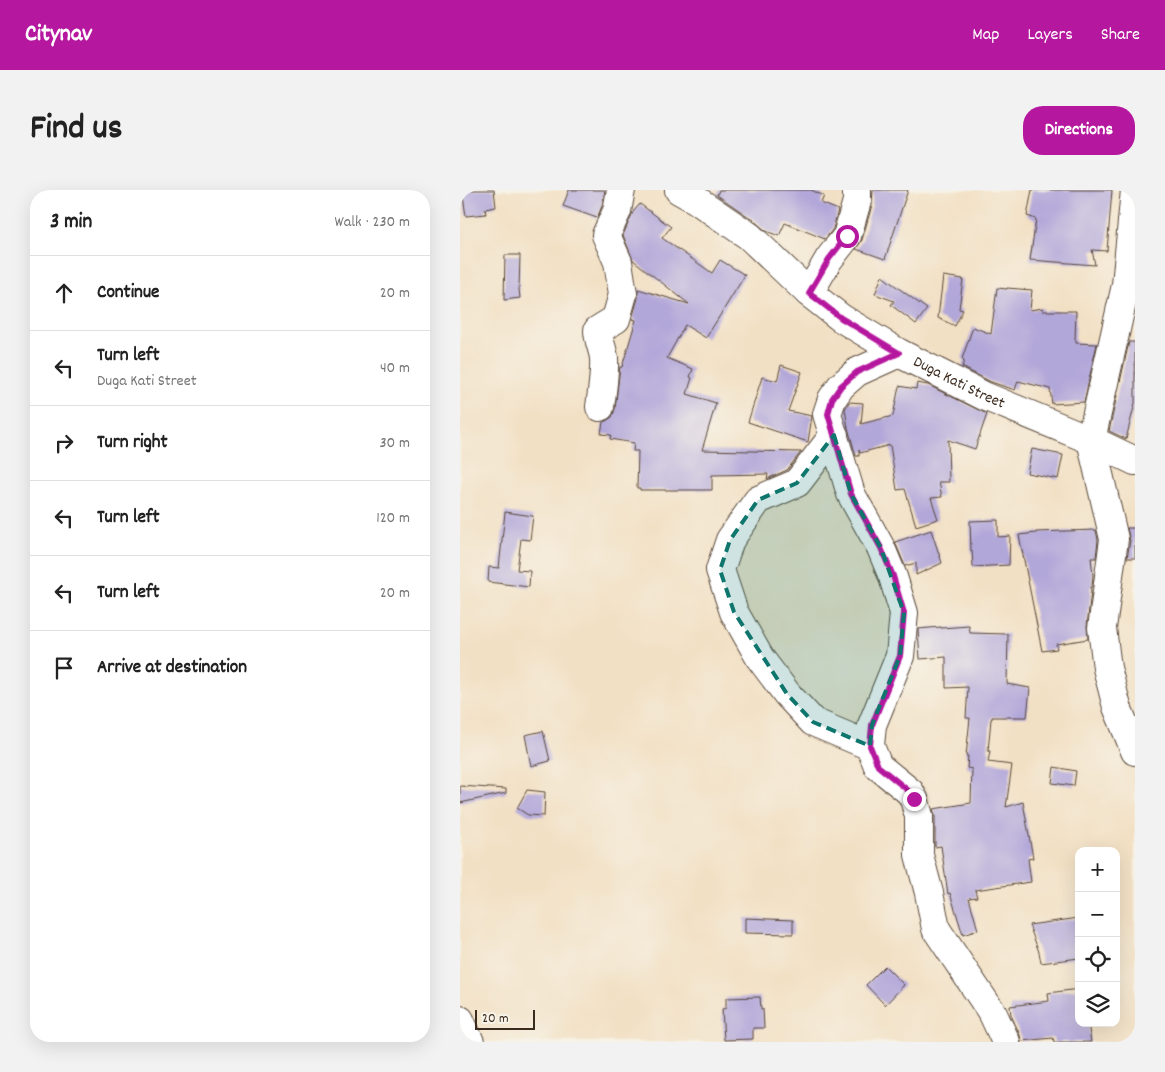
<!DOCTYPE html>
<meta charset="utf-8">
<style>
body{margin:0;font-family:Dekko,sans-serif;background:#f2f2f2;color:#222}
.controls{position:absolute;right:15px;bottom:15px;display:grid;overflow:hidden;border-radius:10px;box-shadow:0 5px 20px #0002}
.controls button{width:45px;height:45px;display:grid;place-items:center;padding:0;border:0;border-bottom:1px solid #e0e0e0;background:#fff;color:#222;font:25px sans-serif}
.scale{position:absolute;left:15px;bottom:12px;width:60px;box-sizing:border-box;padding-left:5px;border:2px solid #3b2a1e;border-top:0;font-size:14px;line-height:18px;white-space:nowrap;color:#3b2a1e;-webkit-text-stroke:4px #f7f3e8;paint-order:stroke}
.stop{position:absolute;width:15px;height:15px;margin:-11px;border:4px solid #b5179e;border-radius:50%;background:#fff}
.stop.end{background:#b5179e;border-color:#fff;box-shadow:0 1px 5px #0008}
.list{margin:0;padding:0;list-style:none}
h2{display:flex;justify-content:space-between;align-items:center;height:65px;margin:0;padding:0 20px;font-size:21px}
h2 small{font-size:16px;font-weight:400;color:#767676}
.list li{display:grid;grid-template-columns:32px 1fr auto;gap:15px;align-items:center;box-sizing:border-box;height:75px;padding:0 20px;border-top:1px solid #e0e0e0}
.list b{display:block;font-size:19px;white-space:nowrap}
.list p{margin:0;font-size:16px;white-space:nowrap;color:#767676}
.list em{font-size:16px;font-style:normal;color:#767676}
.icon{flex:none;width:28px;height:28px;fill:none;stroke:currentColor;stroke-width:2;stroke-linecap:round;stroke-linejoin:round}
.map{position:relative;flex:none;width:675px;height:852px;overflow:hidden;border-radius:20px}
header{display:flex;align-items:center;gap:30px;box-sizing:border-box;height:70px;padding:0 25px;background:#b5179e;color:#fff}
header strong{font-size:24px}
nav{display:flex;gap:28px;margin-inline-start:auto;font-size:18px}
.intro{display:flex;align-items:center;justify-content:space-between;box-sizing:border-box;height:120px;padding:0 30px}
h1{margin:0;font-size:35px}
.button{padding:12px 22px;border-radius:20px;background:#b5179e;color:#fff;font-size:18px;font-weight:700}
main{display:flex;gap:30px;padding:0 30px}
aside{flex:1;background:#fff;border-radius:20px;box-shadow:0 5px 20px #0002}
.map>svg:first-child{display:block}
</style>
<header>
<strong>Citynav</strong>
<nav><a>Map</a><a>Layers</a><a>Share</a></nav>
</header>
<div class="intro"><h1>Find us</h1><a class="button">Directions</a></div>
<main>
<aside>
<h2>3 min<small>Walk · 230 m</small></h2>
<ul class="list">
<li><svg class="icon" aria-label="ahead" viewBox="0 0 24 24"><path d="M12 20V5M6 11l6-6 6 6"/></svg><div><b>Continue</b></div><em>20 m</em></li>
<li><svg class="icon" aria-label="left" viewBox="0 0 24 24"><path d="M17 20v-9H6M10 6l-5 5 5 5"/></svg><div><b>Turn left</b><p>Duga Kati Street</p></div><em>40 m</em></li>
<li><svg class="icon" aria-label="right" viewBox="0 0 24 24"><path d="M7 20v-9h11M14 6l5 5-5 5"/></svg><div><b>Turn right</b></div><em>30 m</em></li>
<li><svg class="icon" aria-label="left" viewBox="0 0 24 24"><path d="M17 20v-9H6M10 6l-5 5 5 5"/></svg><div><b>Turn left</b></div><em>120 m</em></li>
<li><svg class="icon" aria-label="left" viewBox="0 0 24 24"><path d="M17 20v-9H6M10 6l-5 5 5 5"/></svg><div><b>Turn left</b></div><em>20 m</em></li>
<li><svg class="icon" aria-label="arrive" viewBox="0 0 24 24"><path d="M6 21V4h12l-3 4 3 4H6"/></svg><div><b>Arrive at destination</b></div></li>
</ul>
</aside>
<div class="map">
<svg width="675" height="852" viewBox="0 0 675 852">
<rect width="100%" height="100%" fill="#f7f3e8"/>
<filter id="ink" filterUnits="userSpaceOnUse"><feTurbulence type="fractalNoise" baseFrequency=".02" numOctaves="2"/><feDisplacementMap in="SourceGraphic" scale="10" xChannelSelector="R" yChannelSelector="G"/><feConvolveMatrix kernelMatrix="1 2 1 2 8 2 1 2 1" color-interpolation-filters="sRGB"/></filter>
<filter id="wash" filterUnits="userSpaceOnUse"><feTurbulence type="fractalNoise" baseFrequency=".0096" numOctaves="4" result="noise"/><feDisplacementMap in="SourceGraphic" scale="20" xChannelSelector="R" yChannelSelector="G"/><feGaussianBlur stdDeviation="1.12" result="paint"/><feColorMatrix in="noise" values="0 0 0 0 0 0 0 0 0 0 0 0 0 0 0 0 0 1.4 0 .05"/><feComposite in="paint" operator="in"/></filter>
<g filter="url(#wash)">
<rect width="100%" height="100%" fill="#f2e0c4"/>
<g id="blocks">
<path fill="#b2a7d9" d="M2 0H34L36 17 25 19 26 24 6 26Z
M109 0H145L142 16 137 28 103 16Z
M259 0H351L364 6 361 13 378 20 373 39 365 49 325 33 319 46 306 41 293 30 294 29 289 27 257 5Z
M413 0H448L425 69 396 59 402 50 412 15Z
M572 0H652L647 61 632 60 635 75 570 70 576 29 567 26Z
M180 14 211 37 202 48 252 83 260 70 285 85 246 148 225 135 207 168 233 179 230 187 232 188 227 204 256 213 242 260 341 262 327 280 307 289 308 284 252 285V300H180V298H177L178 261H173L174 253 150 249 151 245 141 244 143 232 146 231 152 227 155 219 160 177H162L176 130 172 129 178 108V99L229 114 173 70 163 45 173 22Z
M45 65H60L59 99 60 108 44 110Z
M422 86 467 119 456 134 431 115 434 111 415 104Z
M483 86 503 89 499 119 503 120 495 136 478 128Z
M537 98 547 99V98L572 100 570 120 583 118V121H616L615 150H616V153L637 154 624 212 592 214 590 199 558 191 555 200 531 192 502 177 504 170 502 169 513 137 531 144Z
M669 152H675V213L666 249 649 241Z
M321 175 342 182 328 221 352 226 348 252 288 232 302 187 317 191Z
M457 193 468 195 527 224 515 259 488 250 489 292H479L482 307 471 308 478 329 456 336 445 299 437 300 430 255 400 263 399 260V266H396L388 238 385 219 389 212 403 213 401 234 433 226 439 196 456 199Z
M572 259 603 265 598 289 567 283Z
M45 322 73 326 70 350 61 349 57 380 70 381 69 397 28 392 29 377 39 378Z
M538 330V347L550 346 549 375 513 377 512 360 511 361 510 331Z
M667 338H675V368H667L670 351Z
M471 340 482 373 456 385V373L445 376 435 352Z
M636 340 638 350 636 368H631L633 385 632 397H630L631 401 627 436 628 449 596 454 597 459 582 461 559 345 576 343V342Z
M509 436 510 443 548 444 547 494 570 498 567 527H532V529H531L528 561H530L528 572 552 575 546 617 563 612 573 668 568 669 571 692 515 700 517 707 509 708 518 740 503 745 490 703 488 704 481 656 475 657V626L473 619 511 613 512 579 507 578 508 566H506L510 528H506L508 497 486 498V467L460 469 458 440V439L481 437V438Z
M83 541 90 571 71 576 65 545Z
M594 577 616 581 614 596 592 593Z
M0 596 46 599V603L0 613Z
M67 600 85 602 84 626 68 625 57 618Z
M285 728 333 730V744L285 743Z
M619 728V768L581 773 579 762 569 735Z
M425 776 444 795 425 815 406 795Z
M619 799V833H628L631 852H594L593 848 561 851 560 845 551 825 550 816 589 811 588 803Z
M300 807 301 819H303L304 838H293V849L264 850 262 819 266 818V808Z"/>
</g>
</g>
<g filter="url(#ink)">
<use href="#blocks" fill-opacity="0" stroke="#564537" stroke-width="1"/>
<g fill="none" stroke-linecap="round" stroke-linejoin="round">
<g stroke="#564537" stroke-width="30">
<g id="minor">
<path id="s1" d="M219 0 235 9 289 46 349 103 381 128 439 163 524 206 631 250 675 271"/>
<path d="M675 0 666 95 631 250 654 349 642 438 647 478 657 517 675 561"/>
<path d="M349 103 369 69 387 46 397 11V0"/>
<path d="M439 163 397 182 381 196 372 209 367 224 391 304 421 358 433 387 444 423 440 466 412 535 410 556 418 576 450 602 454 609 459 626V665L469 703 476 739 533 824 546 852"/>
<path d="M140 217C142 201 145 185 144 168 143 159 138 150 138 140L156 129 163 104 158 72 146 45 157 21 161 0"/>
<path d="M374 245 337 293 298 310 270 350 260 380 274 422 300 468 327 504 353 532 410 556"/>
<path d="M0 830 10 852"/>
</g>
</g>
<use href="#minor" stroke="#fff" stroke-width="28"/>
</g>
</g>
<g fill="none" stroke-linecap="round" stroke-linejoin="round" filter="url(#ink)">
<path stroke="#b5179e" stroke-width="6" d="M387 46 369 69 349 103 381 128 439 163 397 182 381 196 372 209 368 224 391 304 421 358 433 386 444 423 440 466 412 535 410 556 418 576 450 602 454 609"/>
</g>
<path fill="#0f766e" fill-opacity="0.2" stroke="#0f766e" stroke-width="4" stroke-dasharray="10 6" stroke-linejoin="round" d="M374 245 391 304 421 358 444 423 440 466 412 535 410 556 353 532 327 504 274 422 260 380 270 350 298 310 337 293Z"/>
<g text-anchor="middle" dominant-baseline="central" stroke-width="4" stroke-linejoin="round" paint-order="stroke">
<g font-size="16" fill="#3b2a1e" stroke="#f7f3e8">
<text stroke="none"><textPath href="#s1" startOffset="342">Duga Kati Street</textPath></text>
</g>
</g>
</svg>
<div class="controls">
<button>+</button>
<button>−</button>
<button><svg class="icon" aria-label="locate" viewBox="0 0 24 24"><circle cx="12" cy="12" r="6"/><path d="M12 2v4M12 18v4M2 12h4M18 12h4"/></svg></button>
<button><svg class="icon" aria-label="layers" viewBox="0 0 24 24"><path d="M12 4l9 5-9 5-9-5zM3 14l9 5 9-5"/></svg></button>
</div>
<div class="scale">20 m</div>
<div class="stop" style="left:387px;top:46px"></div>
<div class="stop end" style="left:454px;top:609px"></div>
</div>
</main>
